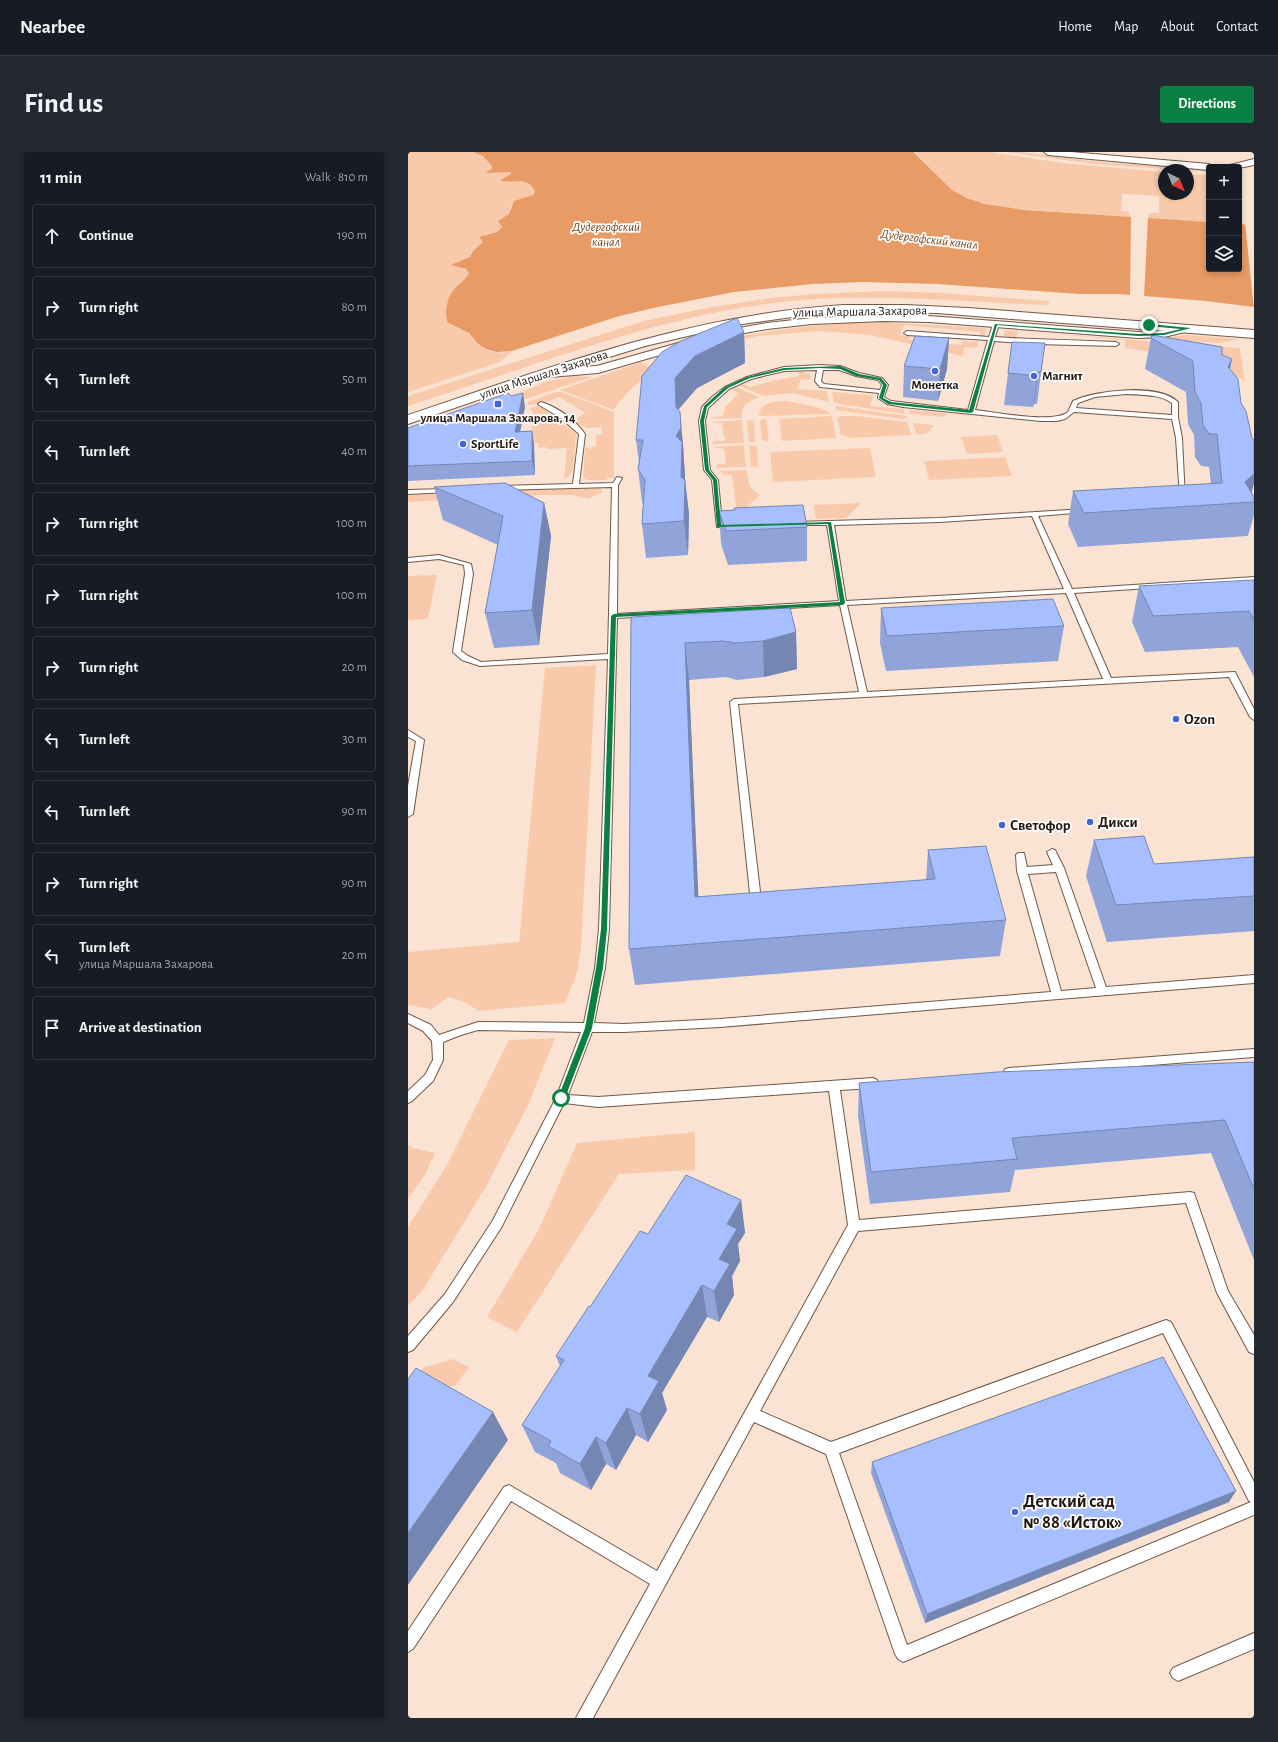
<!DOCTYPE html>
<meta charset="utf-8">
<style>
body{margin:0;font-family:"Alegreya Sans",sans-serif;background:#242831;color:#f1f3f6}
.controls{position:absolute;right:12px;top:12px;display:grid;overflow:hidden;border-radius:4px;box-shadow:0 2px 6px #0003}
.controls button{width:36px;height:36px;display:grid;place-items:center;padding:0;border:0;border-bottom:1px solid #363941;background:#171b24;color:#f1f3f6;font:20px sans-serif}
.compass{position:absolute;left:750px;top:12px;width:36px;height:36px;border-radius:50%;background:#171b24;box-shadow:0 2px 6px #0003;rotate:137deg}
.stop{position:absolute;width:12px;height:12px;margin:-9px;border:3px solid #0b8043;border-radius:50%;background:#fff}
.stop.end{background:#0b8043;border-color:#fff;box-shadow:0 1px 4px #0008}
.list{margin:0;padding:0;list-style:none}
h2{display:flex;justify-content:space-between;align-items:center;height:52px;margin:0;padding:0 16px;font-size:17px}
h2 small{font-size:13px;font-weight:400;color:#9ea1a6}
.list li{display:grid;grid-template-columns:26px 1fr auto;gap:12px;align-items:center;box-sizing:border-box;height:64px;margin:0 8px 8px;padding:0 8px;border:1px solid #363941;border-radius:4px}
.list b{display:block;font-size:15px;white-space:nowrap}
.list p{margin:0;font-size:13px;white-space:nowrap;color:#9ea1a6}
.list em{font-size:13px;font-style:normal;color:#9ea1a6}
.icon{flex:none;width:22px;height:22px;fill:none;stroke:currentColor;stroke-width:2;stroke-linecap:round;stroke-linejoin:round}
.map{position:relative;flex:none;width:846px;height:1566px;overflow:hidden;border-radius:4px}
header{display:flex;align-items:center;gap:24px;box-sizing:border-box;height:56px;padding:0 20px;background:#171b24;border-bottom:1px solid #363941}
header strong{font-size:19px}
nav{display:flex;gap:22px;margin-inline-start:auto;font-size:14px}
.intro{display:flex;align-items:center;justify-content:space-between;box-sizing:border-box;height:96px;padding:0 24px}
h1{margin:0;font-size:28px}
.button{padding:10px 18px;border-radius:4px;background:#0b8043;color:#fff;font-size:14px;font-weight:700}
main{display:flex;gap:24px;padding:0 24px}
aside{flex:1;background:#171b24;border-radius:4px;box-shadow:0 2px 6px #0003}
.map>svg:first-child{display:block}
</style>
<header>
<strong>Nearbee</strong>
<nav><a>Home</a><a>Map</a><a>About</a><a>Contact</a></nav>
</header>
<div class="intro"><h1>Find us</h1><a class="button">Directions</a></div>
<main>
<aside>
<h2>11 min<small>Walk · 810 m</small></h2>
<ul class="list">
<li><svg class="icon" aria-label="ahead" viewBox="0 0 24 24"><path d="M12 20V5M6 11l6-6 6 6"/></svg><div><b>Continue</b></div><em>190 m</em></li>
<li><svg class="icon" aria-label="right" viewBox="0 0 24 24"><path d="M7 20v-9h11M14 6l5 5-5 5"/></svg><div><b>Turn right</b></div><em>80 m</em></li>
<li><svg class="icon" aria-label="left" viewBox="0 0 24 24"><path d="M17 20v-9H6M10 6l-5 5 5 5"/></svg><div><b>Turn left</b></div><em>50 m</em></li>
<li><svg class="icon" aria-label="left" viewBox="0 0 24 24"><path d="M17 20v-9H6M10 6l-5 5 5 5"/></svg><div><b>Turn left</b></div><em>40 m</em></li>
<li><svg class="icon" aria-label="right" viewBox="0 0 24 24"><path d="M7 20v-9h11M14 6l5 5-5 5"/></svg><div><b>Turn right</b></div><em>100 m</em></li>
<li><svg class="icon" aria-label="right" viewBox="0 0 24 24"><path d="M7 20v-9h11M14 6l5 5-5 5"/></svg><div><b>Turn right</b></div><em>100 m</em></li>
<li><svg class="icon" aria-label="right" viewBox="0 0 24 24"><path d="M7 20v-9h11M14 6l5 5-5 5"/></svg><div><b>Turn right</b></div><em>20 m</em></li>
<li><svg class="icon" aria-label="left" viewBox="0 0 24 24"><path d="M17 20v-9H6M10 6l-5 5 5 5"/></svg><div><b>Turn left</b></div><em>30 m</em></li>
<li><svg class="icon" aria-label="left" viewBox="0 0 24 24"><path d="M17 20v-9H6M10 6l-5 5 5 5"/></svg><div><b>Turn left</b></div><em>90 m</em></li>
<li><svg class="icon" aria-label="right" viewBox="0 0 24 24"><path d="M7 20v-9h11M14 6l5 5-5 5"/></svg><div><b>Turn right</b></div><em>90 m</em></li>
<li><svg class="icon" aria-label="left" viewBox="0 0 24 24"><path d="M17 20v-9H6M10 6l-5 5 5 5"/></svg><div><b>Turn left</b><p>улица Маршала Захарова</p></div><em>20 m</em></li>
<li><svg class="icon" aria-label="arrive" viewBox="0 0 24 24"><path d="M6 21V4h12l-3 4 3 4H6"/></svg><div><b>Arrive at destination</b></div></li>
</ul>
</aside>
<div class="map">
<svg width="846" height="1566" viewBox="0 0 846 1566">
<rect width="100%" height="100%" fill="#fbe3d3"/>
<path fill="#f8caab" d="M0 0H65L75 4 85 14 84 17 77 21 102 20 103 22 94 27C104 33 121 22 127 40 125 44 110 48 104 52L101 62 90 69 94 75 89 80 76 83 74 91 63 101 62 105 53 110 54 116 60 119 61 121C58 127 55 129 51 133 39 144 40 156 40 171 46 176 53 176 60 181 63 183 65 187 68 190 77 201 92 202 104 199L92 210 0 240Z
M505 0H582L655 11 756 20V42H780V22L801 23V70L740 66 741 61H751V44L714 42 713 59H721V65L616 58 592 55 567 49 544 38Z
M599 0H613L692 10 801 18V20L686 12Z
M478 139 533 141 638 149 641 150V153C549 150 457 139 365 151 290 160 219 182 147 205 98 222 49 238 0 254V244L236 169 298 156 362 146 407 142Z
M472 170 578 176 576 185H571L573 180 496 173 492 183 502 184 501 188 553 193 555 189 571 190 569 196 556 195 555 204 462 183 411 179 351 184 312 192 258 211 247 206C324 182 392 172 472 170Z
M597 178 832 196 837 229 809 214 778 205 717 196V188L610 179 609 183 603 188 595 186Z
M778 183 831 187 812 191 747 187Z
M233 210 247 217C231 229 217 241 206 258L152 238Z
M392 219 401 222 403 225 402 228 393 227 389 237 418 239 421 250 384 241 356 244 331 234 336 232 342 235 364 229 391 224 390 220Z
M165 224 184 225 106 251 99 247 136 230Z
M328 235 351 245C341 250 332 253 334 266L303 267 306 265 315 264 317 255 331 241 324 238Z
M148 240H153L206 260V326H199V328H179L175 326 177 296 188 295V283H194V275L178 276 168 271V267L177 261 152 245 132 252 121 253 119 250Z
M424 240 463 243 465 244 462 254 496 257V262L426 251Z
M379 249 412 256 423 261 421 262 351 264C351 250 368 249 379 249Z
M131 254 168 281 165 318 161 324 156 327 159 296 139 297 138 295 130 296 131 291H122L126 263 122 256Z
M427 254 498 264V266L494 267 429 258Z
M501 258 539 261 536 265 502 262Z
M424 264 428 286 374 289 371 267Z
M432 264H448L499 270 503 283 440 286 439 284 433 283 429 266Z
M354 267H358L361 290 354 288 352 269Z
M334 268 336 291 304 292 306 289H317L314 271H305L303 270Z
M339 268 346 269 347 290H341Z
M508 271 525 273 526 274 519 281 511 283 508 281 505 272Z
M589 283 595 300 559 302 553 285Z
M336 293 338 315 307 316 310 312H318L316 297 304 295Z
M341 293 349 294 350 314 343 315Z
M462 296 468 325 365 330 362 300Z
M597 305 604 324 521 328 516 309Z
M338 318 342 335 352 343 324 368 329 361 324 323H316L311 319Z
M186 335 194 337V340L180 347 165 343H134L0 350V343Z
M453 351 438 366 408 367 406 353Z
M29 423 20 467 0 468V424Z
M188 513 173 796 169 821 157 851 71 859 54 849 40 845 24 857 0 853V800L111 790 137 516Z
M147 886 120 953 79 1033 14 1139 0 1154V1075L39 1013 101 888Z
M287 980V1018L211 1022 109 1180 79 1165 131 1077 169 991Z
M0 993 4 996 27 1001 18 1021 0 1047Z
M45 1207 61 1215 47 1234 0 1235 15 1216Z"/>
<path fill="#e89b64" d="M65 0H505L544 38 559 46 577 52 616 58 801 70V117H831V72L846 73V155L798 149 711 142H672L529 132 455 130 404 132 326 140 245 156 208 165 104 199 88 200 78 197 70 192 61 181 40 171C36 162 39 148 44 140 49 133 57 129 61 121L58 117 43 113 62 105 65 99 75 90 71 85 89 80 94 75 90 69 101 62 106 49 125 43 127 40C122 24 105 31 93 29L94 27 103 22 102 20 77 21 84 17V14L75 4Z"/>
<path fill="#fbe3d3" d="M723 63 740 64 736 146 722 145Z
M837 71H846V157Z"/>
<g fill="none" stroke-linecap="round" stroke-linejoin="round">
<g stroke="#715847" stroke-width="2">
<path id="lane" d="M588 170 591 172 587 185C627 188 668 188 708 190L711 192 708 194 627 192 586 189 567 258C587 260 646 272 660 260L665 249C688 238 751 231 770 250V265L774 286 777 347 772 346 768 286 764 267 666 260 657 267 649 269H633L495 255 479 252 470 246 471 241 412 235 407 229 409 218 376 219 343 227 321 237 300 256 297 269 302 318 310 328 314 372H325L329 374 325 376 309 375 304 328 296 318 291 269 294 255 304 245 317 235 339 225 376 215 412 213 432 214 451 221 474 226 480 233 476 245 483 249 560 258 580 188 499 183 496 181 499 179 581 185 585 172ZM415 218H431L448 224 470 228 474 233 472 238 416 232 413 229ZM718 242C734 243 751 242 764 251V263L668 256 670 251 687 245Z
M133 250C150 255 167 268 177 282L171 332 205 331 209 325 214 326 210 333 209 462 431 449 419 373H383L381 372 385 370 531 366 676 357 678 358V360L630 364 664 437 846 425V429L666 441 703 526 827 520 846 557V568L842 565 821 525 330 552 353 748 355 751 350 755 345 754 343 751 322 550 326 547 451 540 432 453 209 466 201 777 197 816 186 871 216 872 312 867 643 840 609 719 608 703 610 701H616L619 715 645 713 639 700 644 697 647 698 656 716 698 835 846 823V831L312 875 216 880H184L160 943 190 945 465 926 469 928 471 931 469 934 465 936 432 938 451 1068 782 1040 786 1041 820 1139 846 1183V1202L841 1200 809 1141 778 1051 450 1079 352 1259 423 1290 758 1168 763 1170 846 1330V1363L495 1510 490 1507 487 1502 418 1302 346 1270 185 1566H168L242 1432 103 1349 5 1497 0 1500V1479L96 1335 101 1333 249 1419 440 1073 421 939 190 955 156 951 93 1076 45 1150 5 1198 0 1200V1184L37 1142 85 1068 148 946 173 880 70 878 53 883 35 890V908L25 929 4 949 0 951V939L17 923 25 908 24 889 15 879 0 871V862L23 873 31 883 70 870 176 871 187 816 191 777 200 507 72 514 54 508 45 500 57 422 56 413 31 407 0 410V406L31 403 63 412 65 422 53 499 60 504 73 510 200 502 204 335 94 338 91 336 94 334 165 332 171 282 153 266 131 253 130 252ZM624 364 656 437 438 449 426 373 531 370ZM658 441 695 527 459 540 439 453ZM648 720 688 836 653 839 620 722ZM755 1181 841 1349 843 1350 499 1493 431 1301Z
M40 337 43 339 42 340 0 342V338Z
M0 578 16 588 5 662 0 665V634L8 589 0 585Z
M846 897V905L601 924 597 923 596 920 597 917 601 916Z
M846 1481V1497L770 1529 765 1526 762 1521 765 1516Z"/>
</g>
<g stroke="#715847" stroke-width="2">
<path id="street" d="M636 0H663L801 12 805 15H801V18L640 3Z
M846 7V13L831 16 821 15 822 13Z
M475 163 521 164 730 180 756 179 781 173 787 176 785 178 756 185 730 186 521 170 475 169 404 172 359 177 314 185 190 221 142 225 138 224 136 221 138 218 142 217 189 214 309 180 359 171 404 166Z"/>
</g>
<g stroke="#715847" stroke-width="2">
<path id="secondary" d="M436 153H498L560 156 846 178V186L529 161 467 160 406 162 327 173 237 194 143 223 0 272V263C143 215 284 162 436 153Z"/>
</g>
<use href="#lane" fill="#fff" fill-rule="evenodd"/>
<use href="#street" fill="#fff" fill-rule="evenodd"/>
<use href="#secondary" fill="#fff" fill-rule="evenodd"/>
</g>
<path fill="#90a4da" d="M336 180 337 211 289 236 270 258 275 292 277 328 281 362 280 403 238 406 234 372 235 352 234 350 230 317 231 310 228 288Z
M541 186 539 217 530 249 495 245 496 214Z
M743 186 814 203 824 207 822 218 844 286 846 288V331L843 341 846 350V363L840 384 670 395 660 372 665 339 803 332 801 315 793 314 787 305 786 283 780 272 778 240 737 217Z
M637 191 629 252H626L625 255 596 253 600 221Z
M117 255 112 280 124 279 126 293 127 323 0 329V276Z
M26 335 136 351 143 384 131 493 86 496 77 461 90 393 35 368Z
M326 356 399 375V409L320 413 313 392 311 359 326 358Z
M846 428V525L830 495 737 500 724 470 731 434Z
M473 456 656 474 650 509 478 519 472 491Z
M223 465 388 480 389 517 356 525 329 528 318 525 281 528 290 745 518 728 520 698 598 768 592 804 227 833 221 797Z
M686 688 746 712 846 705V779L699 790 678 724Z
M846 910V1108L803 1001 607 1018 602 1040 462 1052 450 964 451 931Z
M333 1048 337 1081 330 1092 332 1109 324 1124 326 1143 311 1170 299 1165 254 1241 259 1258 240 1290 228 1283 208 1318 198 1312 183 1338 152 1321 148 1311 127 1300 114 1273 152 1214 148 1204 182 1155 240 1082Z
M464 1310 821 1350 517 1471 463 1321Z"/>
<path fill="#7586b2" d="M336 180 337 211 289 236 270 258 272 260 275 292 276 308 277 323V358L268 284 267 226 287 204Z
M541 186 539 217 530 249 532 217Z
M824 207 817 238 820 215Z
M630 220 626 252 625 255 629 224Z
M115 241 117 255 109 294 107 280Z
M124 279 126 293 127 323 124 309Z
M846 322V331L841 351 837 330Z
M277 328 281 362 280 403 276 369Z
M136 351 143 384 131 493 124 458Z
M388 480 389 517 356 525 355 489Z
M277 491 281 528 292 782 287 745Z
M333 1048 337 1081 330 1092 332 1109 324 1124 326 1143 311 1170 306 1139 311 1107 319 1072Z
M294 1133 299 1165 254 1241 259 1258 240 1290 232 1262 240 1224Z
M219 1256 228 1283 208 1318 198 1291Z
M85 1260 100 1288 0 1433V1381Z
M188 1285 198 1312 183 1338 172 1312Z
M828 1339 821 1350 517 1471 519 1462Z"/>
<path fill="#a7bffe" stroke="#7586b2" d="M329 166 336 180 287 204 267 226 268 255 272 260 273 276 268 284 274 290 273 325 277 328 276 369 234 372 237 328 230 317 235 288H228L234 224 254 200 273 189Z
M744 183 814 195V203L824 207 820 215 830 227 833 251 838 259 844 286 846 288V322L837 330 846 345V350L676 361 665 339 814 331 809 282H801L795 273 793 251 787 240 785 209 743 186Z
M507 184 541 186 532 217 496 214Z
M604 190 637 191 633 220H630L629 224 600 221Z
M100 241 103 244 115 241 107 280 124 279V309L0 314V276Z
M97 331 136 351 124 458 77 461 95 364 26 335Z
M395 353 399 375 318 379 311 359 327 358 326 356Z
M846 428V468L841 459 745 464 731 434Z
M645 447 656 474 479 484 473 456Z
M382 456 388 480 355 489 327 491 315 489 277 491 287 745 527 727 520 698 578 694 598 768 221 797 223 465Z
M736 684 746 712 846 705V744L708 753 686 688Z
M846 910V1037L817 968 604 986 609 1007 463 1020 451 931 589 920Z
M278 1023 333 1048 319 1072 329 1077 311 1107 322 1112 306 1139 294 1133 240 1224 251 1229 232 1262 219 1256 198 1291 188 1285 172 1312 140 1294 143 1289 114 1273 156 1208 148 1204 181 1154 182 1155 232 1079 240 1082Z
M755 1205 828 1339 519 1462 464 1310Z
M8 1216 85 1260 0 1381V1227Z"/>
<path fill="#0b8043" d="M587 172 730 182 756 181 773 177 740 174 741 172 783 176 756 183 730 184 589 173 565 260 563 261 480 252 471 246 475 233 471 228 448 224 432 217 412 216 376 218 342 226 320 236 299 255 296 269 301 318 309 328 313 373 423 370 437 451 435 453 208 465 199 777 195 816 184 876 157 946 153 949 151 948 150 946 177 876 188 816 193 777 203 464 206 462 432 450 420 372 309 375 305 328 297 318 292 269 296 254 317 235 339 225 376 216 432 214 451 222 473 226 479 233 475 246 483 250 561 258Z"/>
<g fill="#4564d7" stroke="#fff" stroke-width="1.5">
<circle cx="527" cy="219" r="4"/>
<circle cx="626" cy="224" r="4"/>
<rect x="86" y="248" width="8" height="8" rx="2"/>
<circle cx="55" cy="292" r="4"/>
<circle cx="768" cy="567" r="4"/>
<circle cx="682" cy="670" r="4"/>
<circle cx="594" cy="673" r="4"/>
<circle cx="607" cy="1360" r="4"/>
</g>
<g text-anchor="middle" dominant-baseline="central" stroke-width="3.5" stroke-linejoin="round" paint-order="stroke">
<g font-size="13" font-style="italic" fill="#79461f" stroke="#fff">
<text x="198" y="75">Дудергофский<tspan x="198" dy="15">канал</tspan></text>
<text transform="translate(521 88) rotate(7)">Дудергофский канал</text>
</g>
<g font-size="13" fill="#231912" stroke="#fff">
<text transform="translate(452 160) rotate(-1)">улица Маршала Захарова</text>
<text transform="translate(136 223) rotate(-18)">улица Маршала Захарова</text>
</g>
<g font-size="13" font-weight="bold" fill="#231912" stroke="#fff" text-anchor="start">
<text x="634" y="224">Магнит</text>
<text x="527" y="233" text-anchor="middle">Монетка</text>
<text x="90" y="266" text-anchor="middle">улица Маршала Захарова, 14</text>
<text x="63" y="292">SportLife</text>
</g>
<g font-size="15" font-weight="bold" fill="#231912" stroke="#fff" text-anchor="start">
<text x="776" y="567">Ozon</text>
<text x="690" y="670">Дикси</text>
<text x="602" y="673">Светофор</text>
</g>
<g font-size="18" font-weight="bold" fill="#231912" stroke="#fff" text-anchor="start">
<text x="615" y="1350">Детский сад<tspan x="615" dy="21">№ 88 «Исток»</tspan></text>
</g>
</g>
</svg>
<div class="controls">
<button>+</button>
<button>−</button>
<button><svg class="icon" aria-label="layers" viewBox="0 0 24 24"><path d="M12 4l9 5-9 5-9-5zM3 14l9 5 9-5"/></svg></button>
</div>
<svg class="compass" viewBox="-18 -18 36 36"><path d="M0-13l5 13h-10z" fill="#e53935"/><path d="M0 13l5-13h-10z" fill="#9ea1a6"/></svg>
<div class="stop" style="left:153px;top:946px"></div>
<div class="stop end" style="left:741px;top:173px"></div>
</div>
</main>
